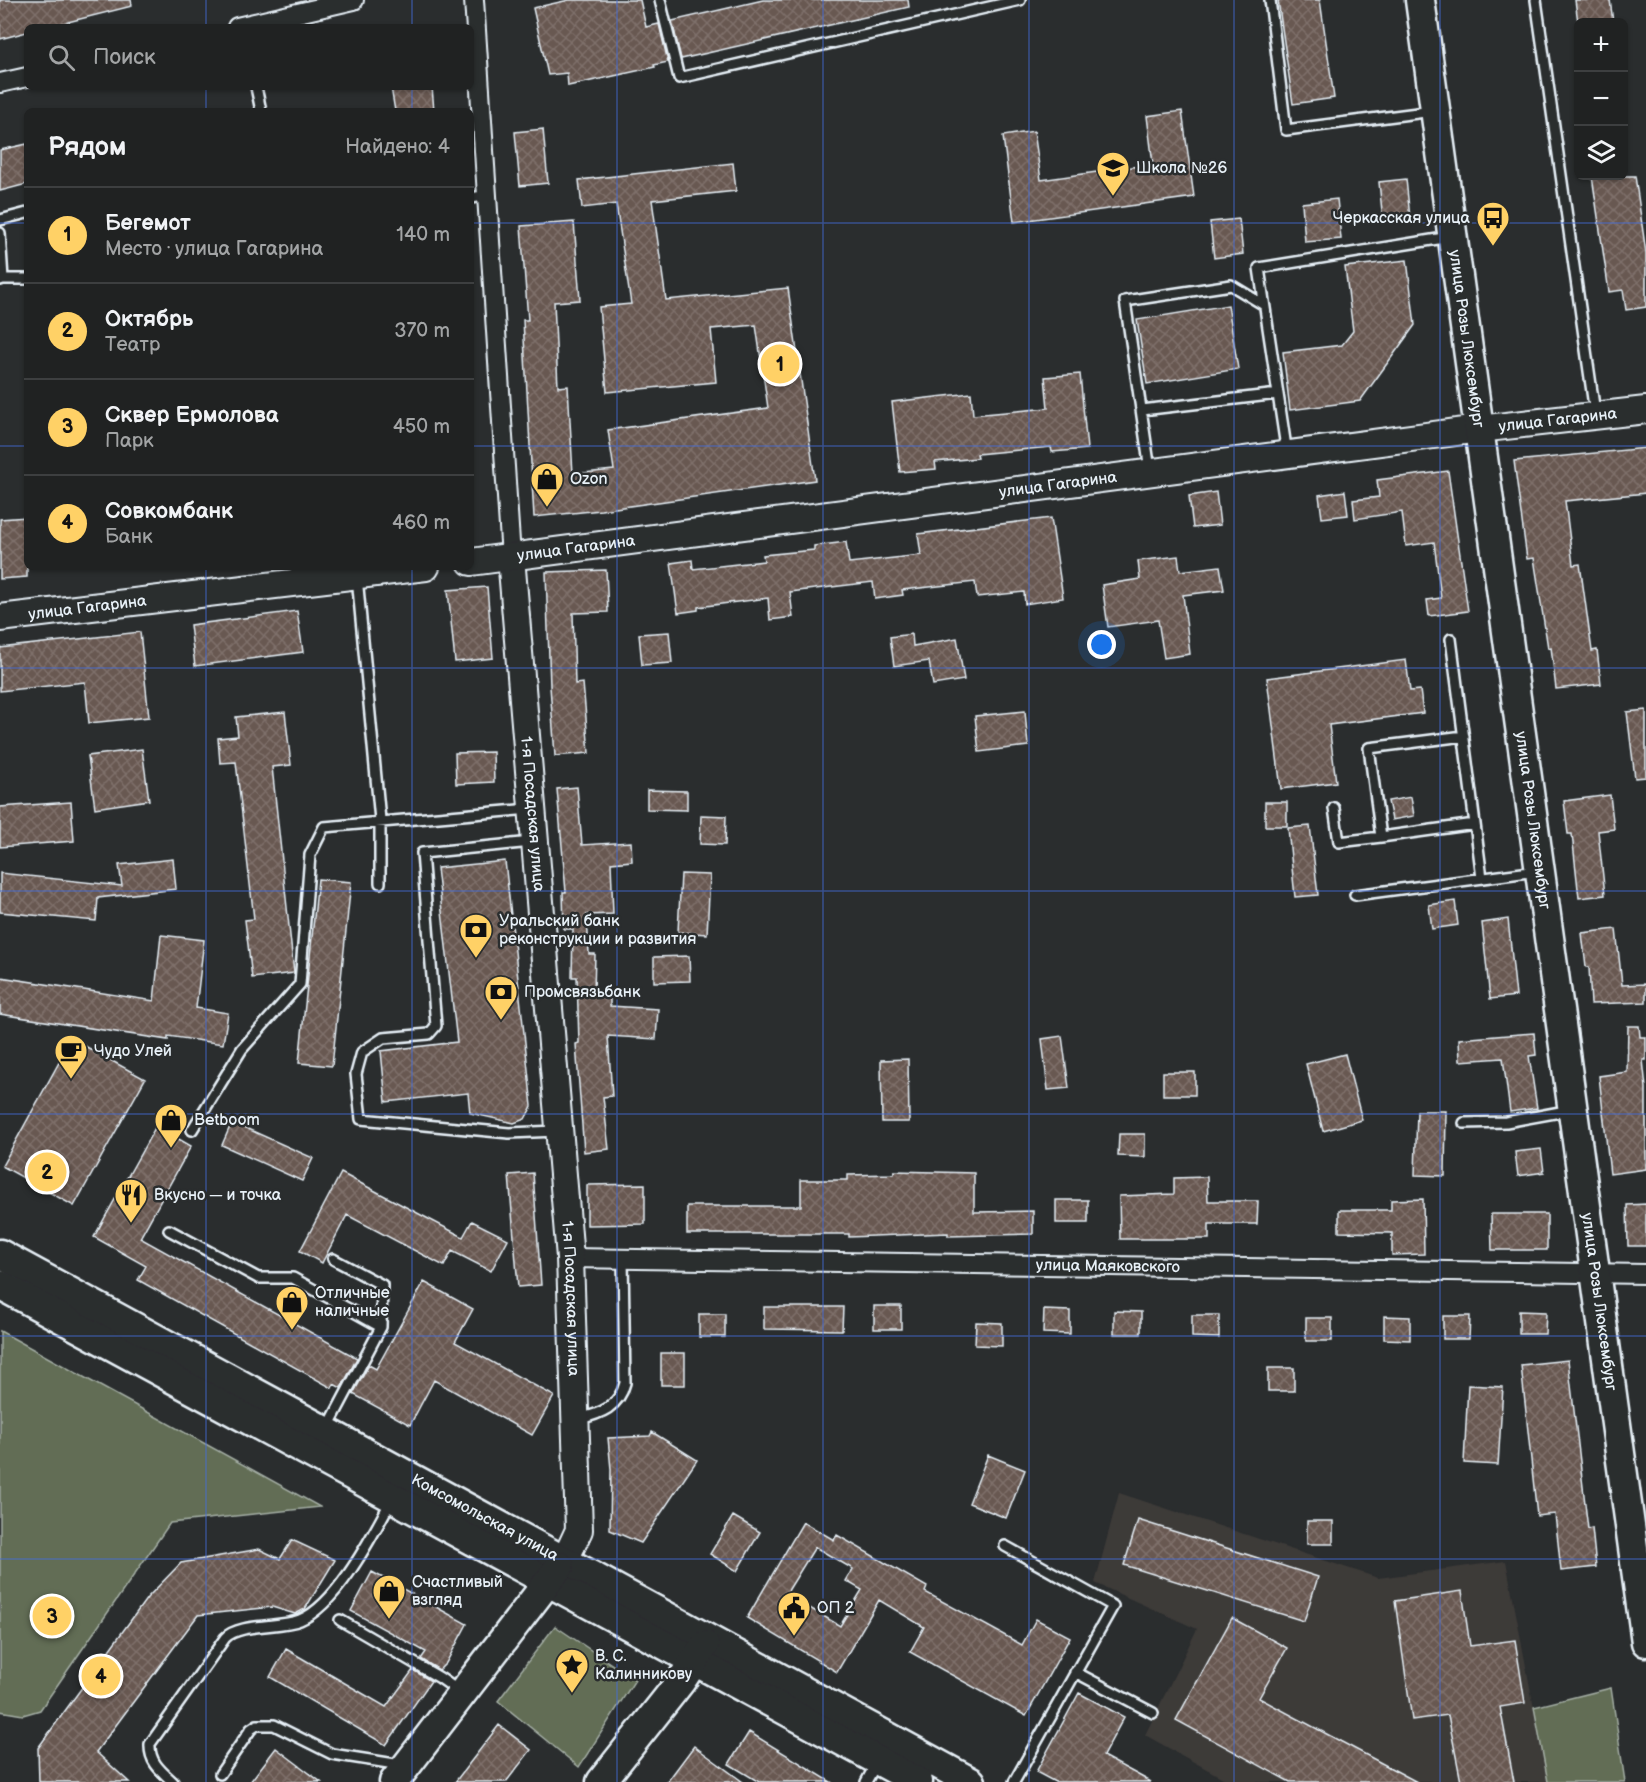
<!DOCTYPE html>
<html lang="ru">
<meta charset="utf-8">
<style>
body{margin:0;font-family:"Balsamiq Sans",sans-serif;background:#2d2f2f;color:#f1f3f6}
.controls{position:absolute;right:18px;top:18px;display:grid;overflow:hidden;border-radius:9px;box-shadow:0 2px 4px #0004}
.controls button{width:54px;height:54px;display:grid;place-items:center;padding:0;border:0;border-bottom:2px solid #3d3f40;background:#202222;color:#f1f3f6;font:30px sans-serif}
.you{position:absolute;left:1102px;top:645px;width:21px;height:21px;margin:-15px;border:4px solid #fff;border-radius:50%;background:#1a73e8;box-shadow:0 0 0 9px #1a73e833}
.badge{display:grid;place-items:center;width:39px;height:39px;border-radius:50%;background:#ffd166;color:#111;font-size:20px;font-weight:700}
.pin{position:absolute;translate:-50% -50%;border:3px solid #fff;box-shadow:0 2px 6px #0006}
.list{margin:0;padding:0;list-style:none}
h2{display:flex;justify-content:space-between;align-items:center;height:78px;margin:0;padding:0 24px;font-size:26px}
h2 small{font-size:20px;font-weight:400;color:#a2a4a5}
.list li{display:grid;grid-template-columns:39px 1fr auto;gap:18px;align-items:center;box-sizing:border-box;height:96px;padding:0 24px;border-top:2px solid #3d3f40}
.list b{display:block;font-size:22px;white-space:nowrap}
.list p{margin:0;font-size:20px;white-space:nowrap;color:#a2a4a5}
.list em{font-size:20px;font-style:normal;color:#a2a4a5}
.icon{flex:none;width:33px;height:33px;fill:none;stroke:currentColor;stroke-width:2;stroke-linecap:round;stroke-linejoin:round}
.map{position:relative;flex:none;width:1646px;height:1782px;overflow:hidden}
.search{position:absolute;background:#202222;box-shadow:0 2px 4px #0004;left:24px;top:24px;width:450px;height:66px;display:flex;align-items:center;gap:15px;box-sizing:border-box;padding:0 21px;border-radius:9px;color:#a2a4a5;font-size:22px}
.panel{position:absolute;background:#202222;box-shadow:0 2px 4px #0004;left:24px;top:108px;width:450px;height:462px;border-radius:9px}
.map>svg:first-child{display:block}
</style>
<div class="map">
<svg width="1646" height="1782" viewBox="0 0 1646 1782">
<defs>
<pattern id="building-cross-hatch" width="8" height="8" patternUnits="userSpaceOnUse" patternTransform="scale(1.5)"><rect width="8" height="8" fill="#685851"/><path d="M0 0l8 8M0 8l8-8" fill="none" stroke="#7e706b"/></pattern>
</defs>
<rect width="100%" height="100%" fill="#2a2d2e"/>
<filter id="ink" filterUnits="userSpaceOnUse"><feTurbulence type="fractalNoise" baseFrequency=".0167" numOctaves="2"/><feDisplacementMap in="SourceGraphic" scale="12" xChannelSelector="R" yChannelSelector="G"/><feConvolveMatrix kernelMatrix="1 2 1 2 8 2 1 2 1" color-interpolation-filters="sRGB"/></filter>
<g filter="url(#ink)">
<path fill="#3d3a38" d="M1119 1493 1378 1578 1506 1561 1548 1782H1230L1145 1735 1197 1629 1095 1583Z"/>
<path fill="#626d54" stroke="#a5afa6" stroke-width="1.5" d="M0 1331 320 1507 170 1523 40 1710 23 1715 0 1711Z
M555 1626 635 1680 579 1767 498 1701Z
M1611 1688 1625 1782H1548L1534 1707Z"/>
<path fill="url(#building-cross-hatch)" stroke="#e8f1f8" stroke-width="1.5" fill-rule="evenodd" d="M0 0H131L132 6 48 27H27V32L0 39Z
M569 0H640L646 27 659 24 668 62 654 65 655 67 568 86 567 73 548 75 533 8Z
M763 0H908L909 7 681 59 672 21Z
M1278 0H1320L1334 98 1293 104Z
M1575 0H1610L1613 22H1578Z
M391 87H432L434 111H395Z
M1182 111 1194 197 1014 222 1003 136 1034 131 1041 180 1153 164 1147 116Z
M543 129 548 183 520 186 515 132Z
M27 144V184L0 191V150Z
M733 163 736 191 652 200 666 300 788 288 815 480 601 510 534 517 523 320H528L521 226 574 222 580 300 554 302 558 387 568 386 573 474 614 470 608 430 768 408 756 325 711 329 716 382 607 392 599 307 631 304 616 204 582 208 579 180Z
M1592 176H1635L1646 253V307L1626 310 1623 290 1609 292Z
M1406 179 1410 218 1383 221 1379 182Z
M1337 199 1341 239 1305 242 1302 203Z
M1239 219 1243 254 1214 258 1210 222Z
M1407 260 1415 325 1360 401 1290 410 1283 352 1342 345 1353 331 1345 267Z
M1228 305 1238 369 1147 384 1137 320Z
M1080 374 1087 449 1052 452 1051 447 977 454 978 458 935 462 936 469 900 472 892 402 971 393 973 415 1048 408 1045 377Z
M1646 448V493L1565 501 1573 565 1580 564 1592 651 1597 650 1601 684 1556 689 1551 647 1548 648 1534 558 1527 559 1514 461Z
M1448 471 1468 611 1429 616 1427 600 1441 598 1434 542 1406 546 1402 512 1355 519 1353 500 1379 497 1377 480Z
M1345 491 1348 515 1322 518 1319 495Z
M1216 492 1220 525 1193 528 1189 496Z
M27 517V577L0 579V519Z
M1051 518 1063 598 1025 604 1024 592 977 597 975 582 902 590 903 595 875 599 873 582 790 592 793 617 770 620 768 598 698 607V610L678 613 671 563 692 560 693 569 764 561 763 555 814 550V546L846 542 849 563 921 555 918 534Z
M1178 556 1180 571 1220 566 1224 590 1183 595 1190 654 1164 658 1158 620 1108 627 1102 585 1140 579 1138 561Z
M606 570 608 612 573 613 575 684 583 683 589 753 555 756 550 686 546 572Z
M487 587 493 658 455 662 448 590Z
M297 611 303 652 195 666 190 625Z
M140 632 149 717 89 723 85 682 0 691V648Z
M669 632 672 663 642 665 639 634Z
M912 634 913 646 957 638 964 680 933 685 929 661 894 666 890 637Z
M1406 660 1410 691 1420 690 1423 713 1329 725 1336 782 1281 789 1267 678Z
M1646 710V777L1635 778 1627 712Z
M1025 711 1028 746 979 752 975 716Z
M285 712 291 765 272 767 294 973 252 978 245 920 254 919 236 762 220 763 218 738 238 736 236 717Z
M142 749 149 800 95 808 88 756Z
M493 752 494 782 456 784 455 753Z
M577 787 582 845 631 842 632 861 611 863 613 914 587 915 589 954H595L594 992 610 991V1006L658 1009 656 1039 608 1036 612 1096 603 1097 609 1149 584 1152 576 1044 579 1043 577 977H572L573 929H564L563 892H566L557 789Z
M647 790 687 791V810L647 809Z
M1610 795 1614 829 1598 831 1605 895 1579 898 1572 834H1568L1564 801Z
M1411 797 1414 816 1392 820 1388 801Z
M71 802 74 841 0 847V807Z
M1265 802H1287V826H1265Z
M701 815 726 816 725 845 700 844Z
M1310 826 1318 895 1295 897 1288 828Z
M173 859 176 889 98 898 96 921 0 912V873L122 886 119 865Z
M505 861 532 1106 525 1119 514 1123 470 1113 468 1093 386 1102 381 1051 457 1042 437 868Z
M681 874 710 875 707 934 678 932Z
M318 879 351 882 332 1066 299 1063Z
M1455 901 1458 925 1432 929 1429 905Z
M1508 919 1516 996 1490 999 1482 923Z
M1616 929 1622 985 1646 984V1002L1591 1004 1589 967H1586L1582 933Z
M161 935 204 940 196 1008 228 1013 223 1044 168 1036V1040L0 1014V977L154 1001Z
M689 956 690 981 654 982V957Z
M1628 1026H1639L1640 1037H1646V1060H1643L1646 1088V1169L1610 1174 1599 1076 1627 1072Z
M1534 1033 1536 1055 1529 1056 1537 1108 1510 1112 1503 1058 1460 1061 1459 1039Z
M1062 1036 1069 1088 1048 1090 1042 1039Z
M72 1039 145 1079 74 1206 2 1166Z
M1345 1054 1362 1120 1323 1131 1306 1064Z
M908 1059 909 1122H882L881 1060Z
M1163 1072H1195V1095H1163Z
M1417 1111H1446L1445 1176 1415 1175Z
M232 1122 313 1158 302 1181 222 1145Z
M156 1126 191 1146 140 1238 357 1358 341 1388 334 1384 332 1388 138 1280 146 1266 94 1237Z
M1119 1134H1145V1157L1118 1156Z
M1541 1149 1544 1172 1518 1176 1515 1152Z
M894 1171 974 1173V1212L1033 1211V1234L948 1236V1233L849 1237V1234H687V1206H801V1180H848V1175L894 1174Z
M341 1173 463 1237 472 1221 508 1239 491 1271 452 1251 444 1266 347 1215 322 1263 300 1251Z
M533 1173 541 1285 518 1287 509 1175Z
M1207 1177 1208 1201H1258L1257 1224H1209V1239H1120L1119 1196 1174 1194V1178Z
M645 1184V1224L587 1225V1185Z
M1423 1199 1424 1254 1392 1255V1233L1339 1232V1210H1391V1200Z
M1056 1200H1088V1223H1056Z
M1646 1204V1246H1628L1627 1205Z
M1491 1214H1547V1250H1492Z
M424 1282 473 1309 455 1342 554 1396 532 1435 434 1380 410 1425 353 1394 369 1365 376 1369Z
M874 1306H901V1329H874Z
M764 1307H843L842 1330 764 1329Z
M1044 1310 1070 1311V1334L1043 1333Z
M1114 1311 1141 1312V1334H1114Z
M1519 1311 1546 1312 1545 1334H1519Z
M699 1314H725V1337H699Z
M1192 1315H1219V1338L1192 1337Z
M1384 1316 1410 1317V1340L1384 1339Z
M1443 1316H1470L1469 1339H1443Z
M1306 1318H1332V1341H1306Z
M976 1322 1002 1323V1346L975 1345Z
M661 1353H685V1385H661Z
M1568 1360 1588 1529 1592 1528 1596 1567 1561 1571 1555 1514 1537 1516 1521 1365Z
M1268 1368H1294V1391H1268Z
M1468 1385 1503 1387 1498 1465 1464 1463Z
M652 1432 697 1460 641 1543 610 1530 611 1469 608 1438 650 1436Z
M988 1455 1025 1470 1006 1518 969 1503Z
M733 1516 760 1532 737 1571 710 1554Z
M1138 1520 1318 1577 1304 1621 1124 1565Z
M1307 1521H1333V1544H1307Z
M803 1522 834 1540 837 1535 927 1587 925 1592 1022 1645 1036 1619 1070 1637 1026 1716 910 1652 924 1627 879 1600 837 1672 747 1618ZM815 1547 853 1569 846 1581 862 1590 840 1626 786 1594Z
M292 1540 335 1560 305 1609 295 1614 272 1607 198 1615 96 1752 129 1782H39L38 1748 147 1598 181 1563 259 1549 280 1559Z
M372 1572 467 1624 446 1663 439 1670 421 1659 426 1652 351 1611Z
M1462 1591 1470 1646 1515 1640 1525 1703 1500 1707 1514 1782H1461L1448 1715 1412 1720 1395 1601Z
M1232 1618 1287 1648 1259 1698 1417 1782H1290L1176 1720Z
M286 1649 386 1707 413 1670 431 1681 386 1745 270 1677Z
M1079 1693 1124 1717 1103 1756 1151 1782H1055L1036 1772Z
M499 1725 531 1750 506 1782H455Z
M749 1732 831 1782H759L729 1764Z
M694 1746 743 1782H667Z
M276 1748 321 1782H250Z"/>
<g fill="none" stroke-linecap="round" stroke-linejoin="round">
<g stroke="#e8f1f8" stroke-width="14">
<path id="lane" d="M660 0 679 78 1020 0
M1270 0 1286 130 1433 111
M1536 0 1595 413
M256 87 261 111
M471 198 489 195
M0 220 27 213
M0 233 3 279 0 280
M3 279H27
M1142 410 1278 394
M1287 454 1259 268 1450 237
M1150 470 1125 301 1231 285 1264 305
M357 577 380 820V883
M1451 639 1482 878
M1464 736 1369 748 1381 837 1475 824
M1334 808 1339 842 1381 837
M532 842 422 853 436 1026 429 1034 383 1038 362 1052 356 1074 361 1119 509 1133 557 1131
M1355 895 1537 871
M1464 1123 1506 1122 1571 1110
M192 1130 242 1049 300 984 310 855 324 827 530 809
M169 1230 258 1278H293L381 1327
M578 1419C601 1414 619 1407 625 1383L623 1259
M327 1429 381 1327 382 1285 333 1259
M1005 1546 1113 1606 1014 1782
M340 1620 440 1678 460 1692
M1075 1672 1153 1713
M220 1774 251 1729 257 1725H274L332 1754 401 1765
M173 1782C161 1771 149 1762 150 1744L225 1638C239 1623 280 1628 300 1620 337 1605 372 1536 391 1501
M866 1782 877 1762"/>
</g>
<g stroke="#e8f1f8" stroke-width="22">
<g id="street">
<path d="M474 0 511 557"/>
<path d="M237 27 354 0"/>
<path d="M0 83 27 77"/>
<path id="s1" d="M570 1258 1646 1274"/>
</g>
</g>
<g stroke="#e8f1f8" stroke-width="30">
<g id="secondary">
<path id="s2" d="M511 557 570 1258 579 1530 565 1560"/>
<path id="s3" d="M471 562 1479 429 1646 410"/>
<path id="s4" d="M0 618 426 567"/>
</g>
</g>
<g stroke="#e8f1f8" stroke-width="33">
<g id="primary">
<path id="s5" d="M1420 0 1646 1642"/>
<path id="s6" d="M0 1254 971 1782"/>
<path d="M0 1285 918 1782"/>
<path d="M394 1782 560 1566"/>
<path d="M601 1782 681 1681 705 1645"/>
</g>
</g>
<use href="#lane" stroke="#2a2d2e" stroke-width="9"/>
<use href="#street" stroke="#2a2d2e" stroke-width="18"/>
<use href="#secondary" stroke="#2a2d2e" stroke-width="26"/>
<use href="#primary" stroke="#2a2d2e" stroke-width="28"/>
</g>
</g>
<path fill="none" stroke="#466fde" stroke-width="1.5" stroke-opacity="0.55" d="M206 0V27M412 0V27M617 0V1782M823 0V1782M1029 0V1782M1234 0V1782M1440 0V1782M206 87V111M412 87V111M0 223H27M471 223H1646M0 446H27M471 446H1646M206 567V1782M412 567V1782M0 668H1646M0 891H1646M0 1114H1646M0 1336H1646M0 1559H1646"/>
<defs>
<g id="school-pin" transform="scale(1.725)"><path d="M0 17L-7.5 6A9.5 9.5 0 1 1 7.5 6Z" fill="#ffd166" stroke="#2a2d2e"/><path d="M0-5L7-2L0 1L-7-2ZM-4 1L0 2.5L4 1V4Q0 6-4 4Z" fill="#111"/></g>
<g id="bus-pin" transform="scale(1.725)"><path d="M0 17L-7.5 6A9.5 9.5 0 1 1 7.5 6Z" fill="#ffd166" stroke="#2a2d2e"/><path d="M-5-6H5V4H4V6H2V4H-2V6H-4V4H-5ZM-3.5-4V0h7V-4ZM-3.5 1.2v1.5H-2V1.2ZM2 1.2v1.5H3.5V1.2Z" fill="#111"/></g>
<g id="shop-pin" transform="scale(1.725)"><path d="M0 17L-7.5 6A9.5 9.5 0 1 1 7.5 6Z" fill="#ffd166" stroke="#2a2d2e"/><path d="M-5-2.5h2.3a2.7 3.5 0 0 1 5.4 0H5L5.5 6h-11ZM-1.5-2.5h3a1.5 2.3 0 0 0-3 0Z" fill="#111"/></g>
<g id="bank-pin" transform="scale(1.725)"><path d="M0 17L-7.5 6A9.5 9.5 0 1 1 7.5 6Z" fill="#ffd166" stroke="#2a2d2e"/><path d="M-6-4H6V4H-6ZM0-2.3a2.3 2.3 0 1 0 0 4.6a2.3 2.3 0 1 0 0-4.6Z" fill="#111"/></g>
<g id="cafe-pin" transform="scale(1.725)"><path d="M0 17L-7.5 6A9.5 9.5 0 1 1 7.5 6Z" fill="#ffd166" stroke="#2a2d2e"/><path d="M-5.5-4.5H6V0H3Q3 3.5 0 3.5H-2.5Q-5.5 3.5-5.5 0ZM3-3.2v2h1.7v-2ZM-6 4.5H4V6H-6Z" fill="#111"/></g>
<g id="restaurant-pin" transform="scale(1.725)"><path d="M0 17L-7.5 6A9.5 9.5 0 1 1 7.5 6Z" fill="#ffd166" stroke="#2a2d2e"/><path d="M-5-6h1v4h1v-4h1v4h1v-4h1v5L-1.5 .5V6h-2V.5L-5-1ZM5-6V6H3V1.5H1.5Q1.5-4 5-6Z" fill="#111"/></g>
<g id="civic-pin" transform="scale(1.725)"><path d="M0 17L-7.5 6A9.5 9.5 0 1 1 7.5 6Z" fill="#ffd166" stroke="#2a2d2e"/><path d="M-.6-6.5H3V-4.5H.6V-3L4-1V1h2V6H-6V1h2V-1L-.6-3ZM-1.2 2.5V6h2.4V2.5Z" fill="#111"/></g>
<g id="sight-pin" transform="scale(1.725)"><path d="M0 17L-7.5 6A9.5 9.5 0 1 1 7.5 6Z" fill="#ffd166" stroke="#2a2d2e"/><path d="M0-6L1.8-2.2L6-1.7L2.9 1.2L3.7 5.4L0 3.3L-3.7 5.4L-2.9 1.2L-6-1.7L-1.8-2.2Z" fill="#111"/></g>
</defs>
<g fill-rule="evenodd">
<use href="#school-pin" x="1113" y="168"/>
<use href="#bus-pin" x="1493" y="218"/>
<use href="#shop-pin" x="547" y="479"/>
<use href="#bank-pin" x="476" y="930"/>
<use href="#bank-pin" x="501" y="992"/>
<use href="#cafe-pin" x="71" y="1051"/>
<use href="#shop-pin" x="171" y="1120"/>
<use href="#restaurant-pin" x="131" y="1195"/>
<use href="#shop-pin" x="292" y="1302"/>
<use href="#shop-pin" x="389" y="1591"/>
<use href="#civic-pin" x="794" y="1608"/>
<use href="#sight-pin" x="572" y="1665"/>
</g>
<g text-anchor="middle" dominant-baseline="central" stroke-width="5" stroke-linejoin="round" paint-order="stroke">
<g font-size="16" fill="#e8f1f8" stroke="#2a2d2e" text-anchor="start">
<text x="1136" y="168">Школа №26</text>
<text x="1470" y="218" text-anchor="end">Черкасская улица</text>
<text x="570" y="479">Ozon</text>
<text x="499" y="921">Уральский банк<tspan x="499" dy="18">реконструкции и развития</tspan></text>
<text x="524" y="992">Промсвязьбанк</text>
<text x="94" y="1051">Чудо Улей</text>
<text x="194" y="1120">Betboom</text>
<text x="154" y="1195">Вкусно — и точка</text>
<text x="315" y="1293">Отличные<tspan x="315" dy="18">наличные</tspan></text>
<text x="412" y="1582">Счастливый<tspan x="412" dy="18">взгляд</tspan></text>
<text x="817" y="1608">ОП 2</text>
<text x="595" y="1656">В. С.<tspan x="595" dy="18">Калинникову</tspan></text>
</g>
<g font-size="16" fill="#e8f1f8" stroke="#2a2d2e">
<text stroke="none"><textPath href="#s5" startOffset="342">улица Розы Люксембург</textPath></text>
<text stroke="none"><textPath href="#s3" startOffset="1096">улица Гагарина</textPath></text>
<text stroke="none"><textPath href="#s3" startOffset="592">улица Гагарина</textPath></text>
<text stroke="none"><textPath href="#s3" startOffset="106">улица Гагарина</textPath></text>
<text stroke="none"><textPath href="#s4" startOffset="88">улица Гагарина</textPath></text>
<text stroke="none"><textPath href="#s2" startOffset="258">1-я Посадская улица</textPath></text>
<text stroke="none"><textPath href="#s5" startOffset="828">улица Розы Люксембург</textPath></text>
<text stroke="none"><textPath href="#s1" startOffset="538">улица Маяковского</textPath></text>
<text stroke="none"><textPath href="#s2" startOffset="744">1-я Посадская улица</textPath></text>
<text stroke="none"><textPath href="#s5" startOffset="1314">улица Розы Люксембург</textPath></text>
<text stroke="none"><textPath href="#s6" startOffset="552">Комсомольская улица</textPath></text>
</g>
</g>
</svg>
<div class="controls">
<button>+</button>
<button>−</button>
<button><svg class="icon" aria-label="layers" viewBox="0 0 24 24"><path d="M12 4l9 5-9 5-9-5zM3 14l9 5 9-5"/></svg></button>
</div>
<div class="you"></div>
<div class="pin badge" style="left:780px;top:364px">1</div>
<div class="pin badge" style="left:47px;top:1172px">2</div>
<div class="pin badge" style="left:52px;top:1616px">3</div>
<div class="pin badge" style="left:101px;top:1676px">4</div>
<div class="search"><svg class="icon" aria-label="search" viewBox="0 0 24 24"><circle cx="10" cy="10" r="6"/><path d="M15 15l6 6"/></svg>Поиск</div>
<section class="panel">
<h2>Рядом<small>Найдено: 4</small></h2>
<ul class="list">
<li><span class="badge">1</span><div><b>Бегемот</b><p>Место · улица Гагарина</p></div><em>140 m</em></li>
<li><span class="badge">2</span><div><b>Октябрь</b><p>Театр</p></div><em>370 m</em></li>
<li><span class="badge">3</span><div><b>Сквер Ермолова</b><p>Парк</p></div><em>450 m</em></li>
<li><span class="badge">4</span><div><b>Совкомбанк</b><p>Банк</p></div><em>460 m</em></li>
</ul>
</section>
</div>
